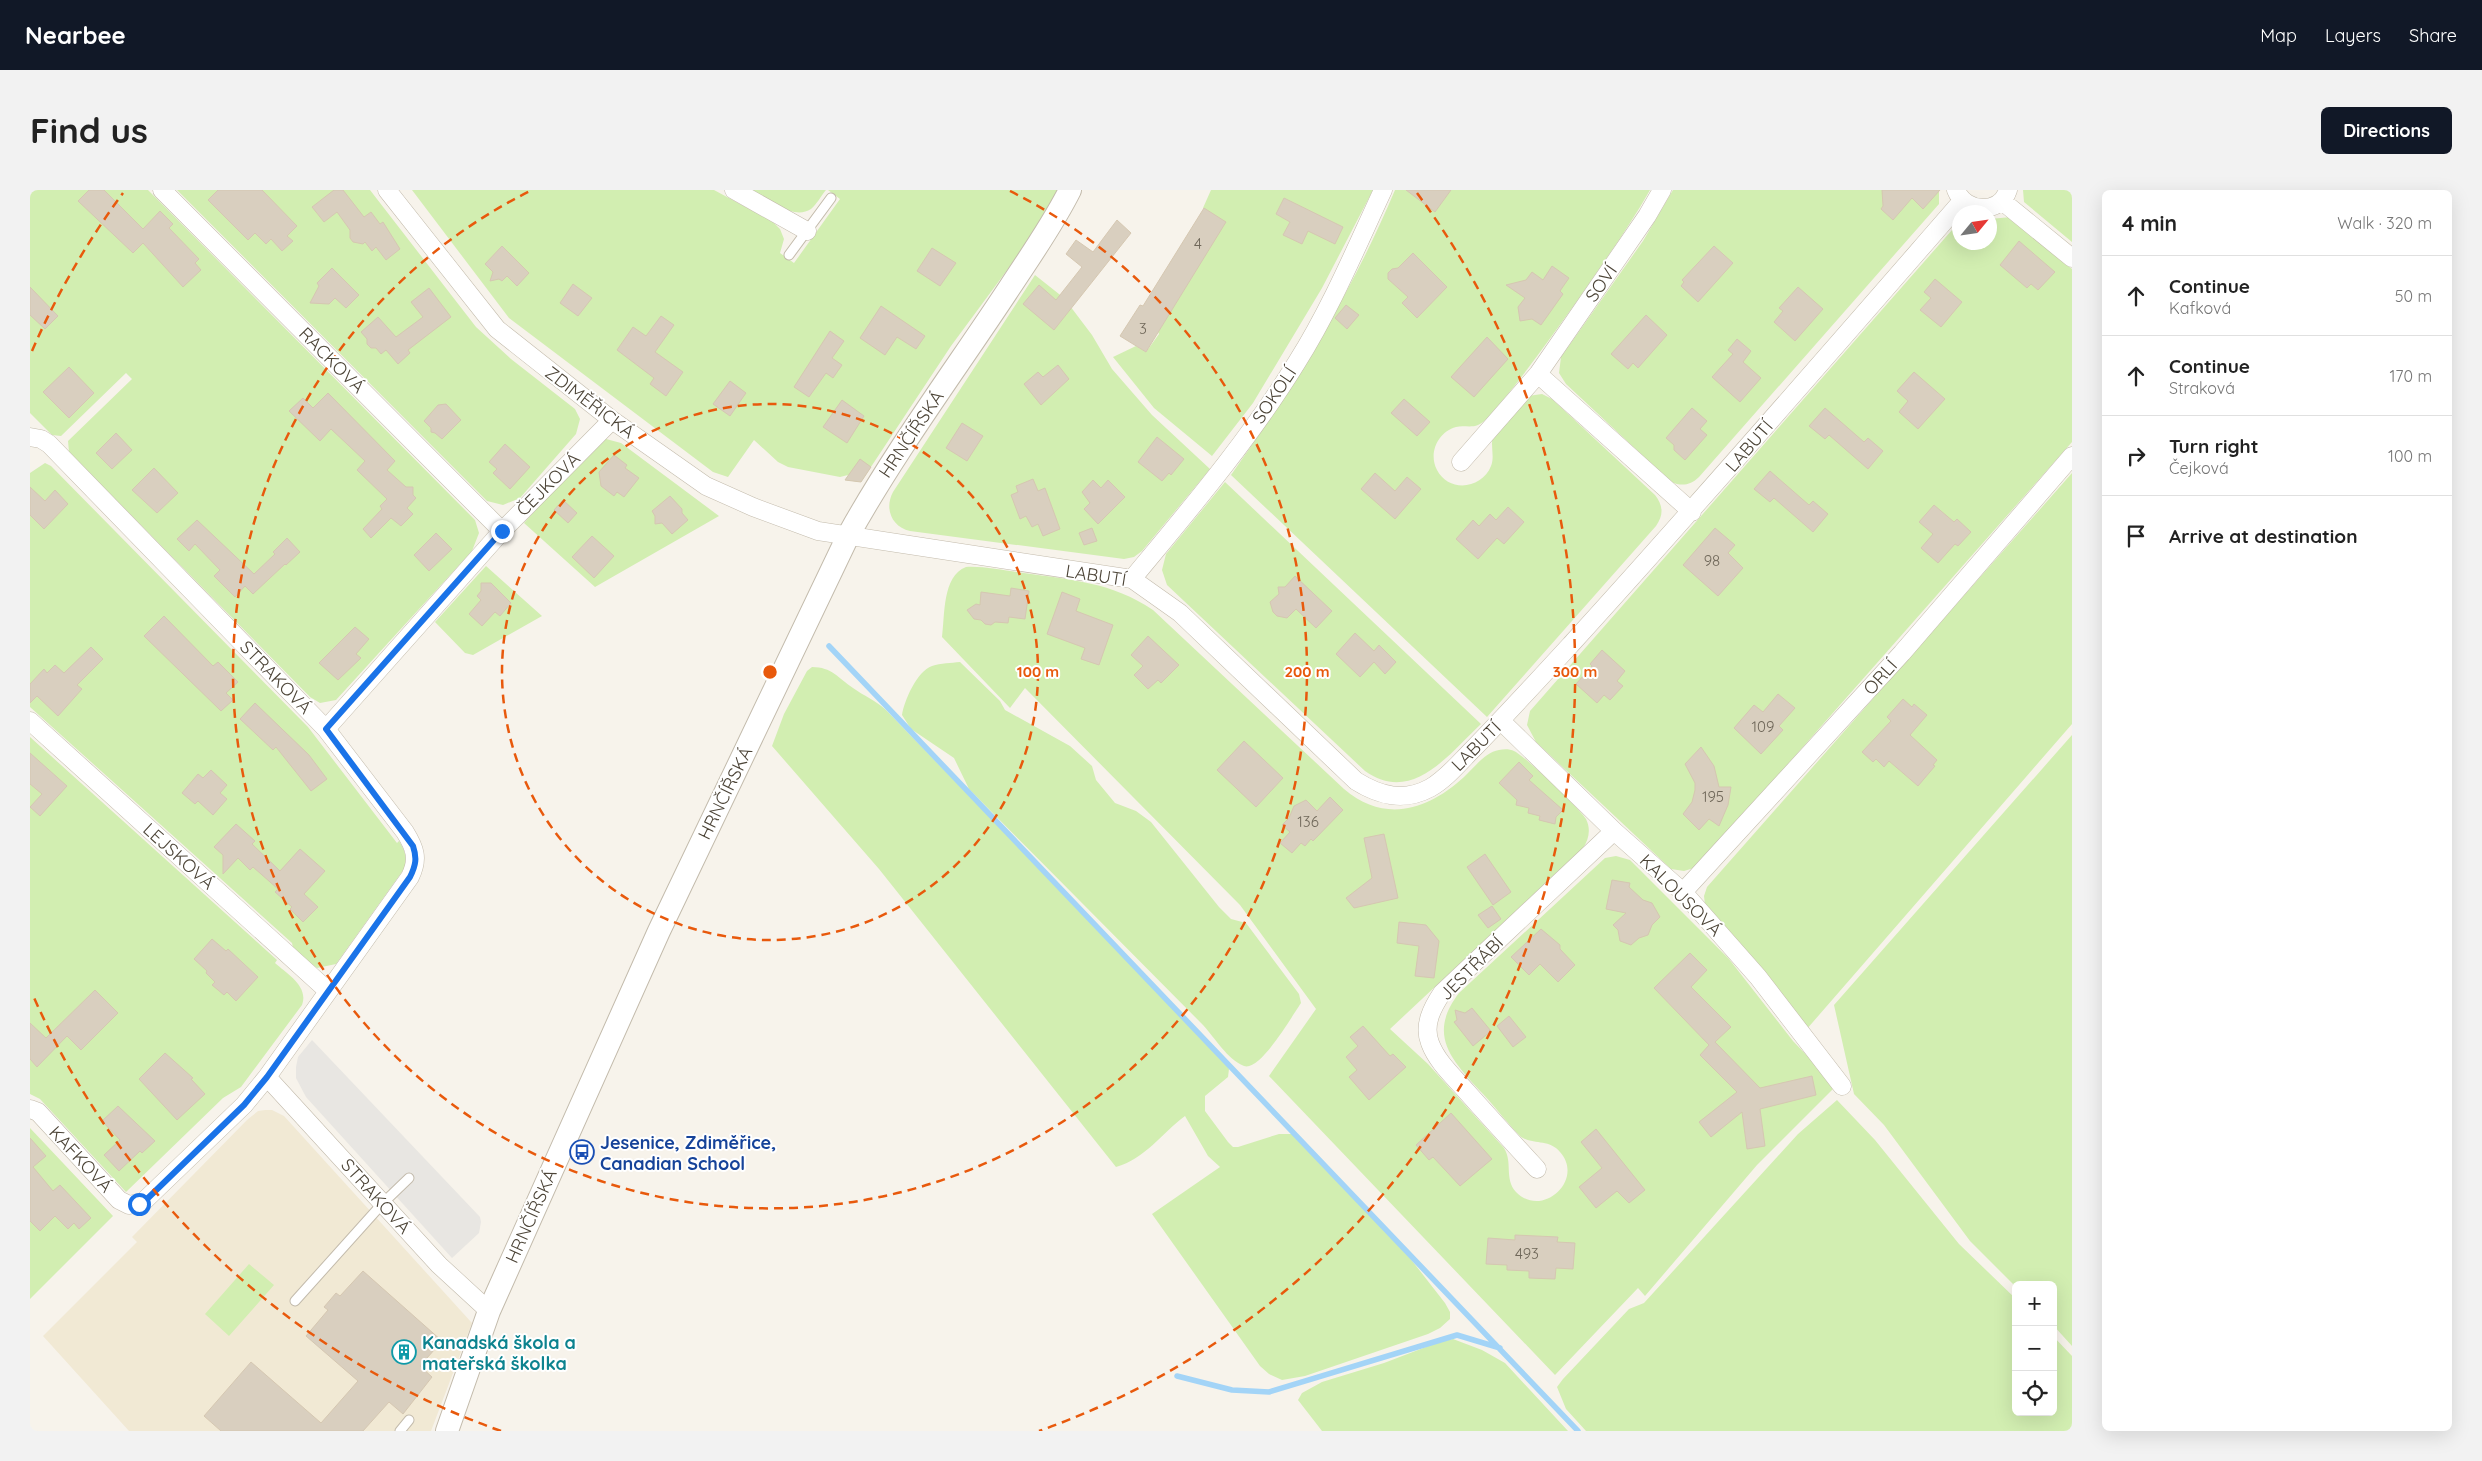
<!DOCTYPE html>
<meta charset="utf-8">
<style>
body{margin:0;font-family:Quicksand,sans-serif;background:#f2f2f2;color:#222}
.controls{position:absolute;right:15px;bottom:15px;display:grid;overflow:hidden;border-radius:8px;box-shadow:0 5px 20px #0002}
.controls button{width:45px;height:45px;display:grid;place-items:center;padding:0;border:0;border-bottom:1px solid #e0e0e0;background:#fff;color:#222;font:25px sans-serif}
.compass{position:absolute;left:1922px;top:15px;width:45px;height:45px;border-radius:50%;background:#fff;box-shadow:0 5px 20px #0002;rotate:61deg}
.stop{position:absolute;width:15px;height:15px;margin:-11px;border:4px solid #1a73e8;border-radius:50%;background:#fff}
.stop.end{background:#1a73e8;border-color:#fff;box-shadow:0 1px 5px #0008}
.list{margin:0;padding:0;list-style:none}
h2{display:flex;justify-content:space-between;align-items:center;height:65px;margin:0;padding:0 20px;font-size:21px}
h2 small{font-size:16px;font-weight:400;color:#767676}
.list li{display:grid;grid-template-columns:32px 1fr auto;gap:15px;align-items:center;box-sizing:border-box;height:80px;padding:0 20px;border-top:1px solid #e0e0e0}
.list b{display:block;font-size:19px;white-space:nowrap}
.list p{margin:0;font-size:16px;white-space:nowrap;color:#767676}
.list em{font-size:16px;font-style:normal;color:#767676}
.icon{flex:none;width:28px;height:28px;fill:none;stroke:currentColor;stroke-width:2;stroke-linecap:round;stroke-linejoin:round}
.map{position:relative;flex:none;width:2042px;height:1241px;overflow:hidden;border-radius:8px}
header{display:flex;align-items:center;gap:30px;box-sizing:border-box;height:70px;padding:0 25px;background:#111827;color:#fff}
header strong{font-size:24px}
nav{display:flex;gap:28px;margin-inline-start:auto;font-size:18px}
.intro{display:flex;align-items:center;justify-content:space-between;box-sizing:border-box;height:120px;padding:0 30px}
h1{margin:0;font-size:35px}
.button{padding:12px 22px;border-radius:8px;background:#111827;color:#fff;font-size:18px;font-weight:700}
main{display:flex;gap:30px;padding:0 30px}
aside{flex:1;background:#fff;border-radius:8px;box-shadow:0 5px 20px #0002}
.map>svg:first-child{display:block}
</style>
<header>
<strong>Nearbee</strong>
<nav><a>Map</a><a>Layers</a><a>Share</a></nav>
</header>
<div class="intro"><h1>Find us</h1><a class="button">Directions</a></div>
<main>
<div class="map">
<svg width="2042" height="1241" viewBox="0 0 2042 1241">
<rect width="100%" height="100%" fill="#f7f3eb"/>
<path fill="#f1e9d4" d="M235 920H242L254 926 442 1133 401 1241H99L13 1146 107 1052 102 1047 217 930 228 921Z"/>
<path fill="#d2eeb1" d="M0 0H118L445 330 449 343 442 361 306 510 290 513 280 507 39 262 38 251 102 189 96 183 31 246 22 245 0 223Z
M147 0H340L446 137 481 169 545 219 550 229 546 244 490 308 473 315 457 311Z
M382 0H684L743 32 750 39 754 49 750 63 764 73 810 9 798 0H1028L1006 41 921 156 831 292 815 290 818 285 810 287 758 277 748 272 724 250 698 287 683 282 479 128Z
M719 0H796C791 6 787 14 781 19 763 31 735 8 719 0Z
M1181 0H1343L1292 98 1223 213 1182 266 1124 218 1083 167 1106 156 1116 162 1129 144 1128 142 1195 32 1173 18Z
M1365 0H1620C1598 39 1572 74 1547 111 1521 147 1496 183 1467 217 1461 223 1456 232 1448 235 1441 238 1433 235 1426 237 1408 242 1398 263 1407 280 1419 303 1452 299 1461 276 1465 266 1460 256 1463 246L1498 206 1512 204 1522 209 1625 305C1633 315 1634 325 1626 336L1457 527 1201 285C1265 195 1322 102 1365 0Z
M1643 0H1909V14L1669 287C1660 296 1651 296 1641 292L1536 194 1529 183 1531 167 1613 51Z
M1993 0H2042V52L1994 12Z
M1981 27 2042 79V252L1667 677 1654 681 1641 679 1506 552 1497 535 1500 521 1929 32 1930 52H1960V29Z
M1005 85 1034 108 1062 145 1082 179 1122 225 1180 279 1112 361 1104 367 1094 369 880 341C862 337 854 319 863 302Z
M576 249 591 253 689 326 565 397 494 333 563 256Z
M15 273 21 276 278 537 367 653 369 651C375 660 378 669 374 679L306 774 287 778 264 762 262 753 0 517V283Z
M2042 283V534L1776 840 1675 715 1674 706 1677 697Z
M1195 292 1451 534C1419 564 1382 615 1335 581L1137 395 1132 380 1136 364Z
M456 376 512 426 443 465 435 463 405 432Z
M936 377C955 376 975 381 994 383 1041 390 1082 392 1123 420L1314 599C1355 634 1398 620 1434 587 1444 578 1455 562 1469 560 1474 559 1480 559 1484 561 1494 565 1551 620 1556 629 1561 639 1559 649 1553 658L1360 839 1398 874 1474 958C1483 972 1474 989 1486 1002 1512 1029 1555 990 1530 962 1519 949 1504 955 1491 947 1478 934 1466 918 1453 904 1423 871 1396 846 1429 803L1575 668 1586 666 1600 670 1699 769 1763 851 1806 896 1727 975 1615 1106 1608 1098 1525 1185 1239 886 1286 819 1210 715 995 498 980 518 912 447C915 426 912 386 936 377Z
M930 472 970 511 975 520 1040 556 1062 576 1066 590 1085 613 1106 621 1121 632 1189 717 1201 729 1216 733 1269 804 1271 813C1262 826 1230 882 1214 876 1197 869 1185 848 1173 835L939 599 924 568 881 539 872 525C874 511 887 481 902 476 911 473 921 473 930 472Z
M782 477C802 477 808 488 823 498 834 506 845 510 856 520L1189 864 1199 879 1198 887 1175 906V921L1198 952 1203 957H1208L1249 944H1262L1376 1063 1415 1113 1420 1122V1129L1410 1138 1398 1144 1275 1186 1252 1190 1239 1184 1230 1176 1122 1024 1190 977 1178 966 1155 926C1132 943 1115 969 1086 977L849 679 742 556 754 524 777 481Z
M2042 545V1156L2023 1135V1095H1986V1097L1940 1051 1854 935 1824 904 1804 815Z
M0 547 247 770 245 773C257 784 279 796 272 815L211 897 193 908 96 1002 10 909 0 904Z
M1807 910 1845 950 1929 1054 1986 1109V1222H2023V1146L2042 1166V1241H1556L1536 1219 1527 1197 1533 1189 1599 1119 1614 1113 1768 944Z
M0 938 83 1026 0 1109Z
M219 1074 244 1095 199 1146 175 1124Z
M1423 1149 1452 1160 1475 1173 1538 1241H1292L1268 1210 1272 1203 1292 1192 1354 1173 1409 1152Z"/>
<path fill="#e8e6e2" d="M282 850 450 1027 451 1032 449 1043 422 1068 276 907 266 888V877L268 867Z"/>
<g fill="none" stroke-linecap="round" stroke-linejoin="round">
<path stroke="#a3d4f7" stroke-width="5.5" d="M799 456 1548 1241
M1147 1186 1202 1200 1239 1202 1427 1145 1470 1158"/>
</g>
<path fill="#d9cfbf" stroke="#d5c7b1" d="M59 0H74L113 39 130 21 143 34 139 38 169 69 165 73 171 80 153 97 113 53 103 63 48 11Z
M188 0H232L267 36 257 46 263 51 252 61 241 49 236 54 225 43 218 50 178 10Z
M304 0H313L334 27 341 22 350 34 353 32 370 59 356 70 346 57 342 61 335 52 333 54 323 52 320 48V40L307 22 294 32 282 17Z
M1376 0H1421L1405 22Z
M1852 0H1910L1893 19 1882 8 1863 30 1851 19 1853 16Z
M1254 8 1313 37 1305 54 1278 41 1272 54 1253 45 1260 32 1246 24Z
M1174 18 1196 32 1116 162 1090 146 1110 115 1113 116Z
M1087 30 1101 43 1024 140 993 114 1009 95 1026 110 1052 77 1036 64 1046 50 1063 62Z
M1989 51 2025 82 2008 100 2001 94 1997 98 1970 75Z
M472 56 499 83 487 96 477 86 472 91 469 89 460 91 463 82 455 74Z
M1684 56 1703 73 1668 112 1651 96 1654 92 1652 90Z
M902 58 926 73 910 96 887 81Z
M1383 63 1417 97 1387 128 1372 113 1378 107 1358 89V83L1362 79 1368 78Z
M1522 76 1539 88 1530 101 1533 104 1511 135 1502 129 1490 131 1488 117 1495 108 1476 95 1496 90 1502 82 1513 90Z
M302 78 329 105 316 118 305 108 299 114 280 113 289 96 287 93Z
M1905 89 1932 112 1911 137 1890 120 1901 108 1894 102Z
M543 94 562 108 548 126 530 113Z
M0 97 28 126 15 139 0 125Z
M1768 97 1793 119 1765 151 1744 132 1753 121 1749 118Z
M399 98 421 127 378 160 380 163 368 174 356 160 351 164 346 158H341L337 154V149L331 142 348 127 366 147 393 127 381 112Z
M1316 115 1329 125 1317 139 1305 128Z
M851 116 895 146 886 159 867 147 855 165 830 148Z
M1616 125 1637 145 1608 178 1603 173 1598 179 1581 164Z
M631 126 644 135 625 162 653 182 636 206 620 194 624 188 587 160 603 137 616 146Z
M800 141 814 151 802 168 812 175 803 188 796 183 779 207 764 197Z
M1457 147 1478 169 1444 207 1421 187Z
M1707 149 1721 161 1713 172 1731 188 1710 212 1682 187 1703 164 1698 160Z
M1028 175 1039 189 1011 215 994 194 1008 182 1013 187Z
M39 177 64 203 39 228 13 202Z
M1884 182 1915 209 1888 239 1869 222 1878 211 1867 201Z
M700 191 716 203 700 226 683 214Z
M298 203 365 271 357 280 376 297H383V305L386 308 377 318 383 324 371 336 361 328 341 348 333 339 352 319 350 316 357 309 327 280 335 271 301 239 290 251 259 221 273 208 283 218Z
M1374 209 1400 232 1387 246 1361 223Z
M812 210 834 226 817 253 793 237Z
M416 214 431 230 412 249 405 243 401 242V238L394 231 408 215Z
M1662 218 1677 231 1670 239 1677 245 1655 270 1644 260V255L1636 248Z
M1795 218 1834 252 1838 248 1853 261 1838 279 1799 245 1795 249 1779 236Z
M932 233 953 246 937 271 916 258Z
M86 243 102 260 82 279 66 263Z
M1127 247 1154 269 1141 285 1139 283 1132 291 1108 272Z
M475 254 500 277 480 299 463 283 467 279 459 272Z
M584 265 597 275 595 278 609 288 594 307 587 302 584 306 571 296 569 282Z
M830 269 841 277 831 292 815 290Z
M124 278 148 303 127 323 102 300Z
M1740 281 1779 315 1783 311 1798 324 1783 342 1744 308 1740 312 1724 299Z
M1345 283 1365 301 1377 287 1391 299 1365 329 1331 299Z
M1003 289 1008 301 1015 298 1030 339 1013 346 1008 334 1002 337 996 326 990 329 981 305 988 302 986 296Z
M1063 290 1071 298 1078 290 1095 307 1068 334 1054 319 1060 313 1052 302Z
M0 297 15 311 25 300 38 314 14 339 0 325Z
M640 306 652 319V323L658 330 642 344 632 333 625 334V326L622 321Z
M533 310 547 323 538 333 524 320Z
M1904 315 1924 332 1927 329 1941 342 1928 356 1925 354 1908 373 1891 358 1903 344 1889 332Z
M1478 317 1494 332 1474 354 1467 348 1448 369 1426 349 1443 330 1449 336 1460 324 1466 330Z
M167 330 224 384 245 364 243 362 257 348 270 362 256 375 255 374 223 404 215 396 205 407 184 386 190 380 165 354 159 361 147 349Z
M1062 338 1067 351 1054 355 1049 343Z
M1685 338 1705 355 1698 363 1713 378 1688 406 1653 375Z
M406 343 422 359 399 381 384 365Z
M562 346 584 366 564 388 542 367Z
M1265 386 1302 421 1286 438 1266 419 1257 428 1247 426 1243 422 1240 412 1249 404 1248 397H1255Z
M451 393H461L481 413 470 426 465 422 452 436 439 424 451 410 447 406 451 401Z
M981 398 999 401 995 429 979 427 978 433 965 432 961 435 955 434 951 430 944 429 937 420 946 414 950 415 951 402 980 406Z
M1032 402 1050 409 1046 421 1083 435 1069 475 1051 469 1055 458 1017 444Z
M134 426 183 476 188 472 208 492 196 503 203 510 191 521 114 446Z
M325 437 339 449 326 464 331 468 308 490 289 473Z
M1325 443 1344 461 1349 455 1366 472 1355 484 1344 472 1330 487 1306 464Z
M1118 446 1149 475 1131 493 1128 490 1118 499 1104 485 1113 476 1101 465Z
M61 457 73 469 47 495 52 499 28 526 7 506 0 513V494L14 479 17 483 25 475 34 483Z
M1572 460 1595 481 1587 491 1593 496 1580 510 1574 505 1567 513 1546 494 1562 476 1560 474Z
M1748 504 1765 518 1749 536 1753 540 1731 564 1704 538 1724 515 1733 522Z
M1873 509 1882 517 1884 514 1897 525 1880 545 1907 570 1903 575 1905 576 1888 596 1859 571 1854 577 1846 569 1843 572 1832 562 1861 531 1857 527Z
M225 513 279 565 297 589 281 601 246 557 243 560 210 529Z
M1214 551 1253 588 1226 617 1187 580Z
M1671 557 1684 576 1689 597H1701L1698 615 1689 636 1679 629 1669 640 1653 624 1662 612 1665 600V593L1655 574Z
M0 563 37 596 10 626 0 617 12 604 0 594Z
M1489 572 1503 586 1499 590 1533 620 1526 627 1525 634 1509 630 1510 626 1498 623 1499 618 1486 615 1487 610 1469 593Z
M181 580 197 595 190 603 197 609 183 625 168 611 165 614 152 603 168 584 173 588Z
M1300 607 1313 620 1283 651 1281 649 1275 656 1271 653 1262 663 1250 653 1260 642 1252 635 1259 628 1264 616 1276 610 1287 621Z
M206 634 225 651 222 654 250 681 270 659 295 681 274 704 288 717 273 732 260 719 262 717 245 702 248 699 223 677 220 680 208 668 193 684V665L184 657Z
M1354 644 1368 708 1324 718 1316 708 1342 688 1334 648Z
M1455 664 1481 702 1463 715 1437 677Z
M1582 690 1600 693 1599 697 1613 710 1622 713 1630 727 1622 735 1618 745 1609 748 1601 755 1590 751 1588 740 1583 735 1596 723 1576 719Z
M1462 716 1471 729 1458 738 1448 725Z
M1369 732 1396 735 1409 751 1404 788 1385 786 1389 756 1367 753Z
M1511 739 1530 755V759L1545 775 1528 792 1510 774 1499 785 1481 767Z
M182 749 196 761 198 759 228 787 206 811 197 802 194 805 182 795 185 792 176 783 177 781 164 769Z
M1660 763 1677 780 1661 797 1701 837 1685 852 1730 898 1782 886 1786 905 1730 919 1735 956 1717 959 1712 922 1681 947 1669 932 1707 902 1670 865 1679 855 1624 798Z
M65 800 88 823 51 860 37 846 7 877 0 869V833L16 848Z
M1442 818 1461 841 1443 856 1424 832 1427 830 1425 820 1435 823Z
M1479 826 1496 847 1483 857 1467 836Z
M1333 836 1360 866 1363 864 1376 877 1339 910 1319 887 1327 880 1316 867 1328 856 1320 847Z
M135 863 163 888 161 889 175 904 147 930 109 889Z
M88 916 125 951 112 963 110 961 89 981 74 965 90 950 72 931Z
M1421 923 1462 969 1430 996 1403 967 1399 970 1386 955Z
M1566 939 1615 1000 1599 1013 1587 1001 1566 1018 1549 997 1572 978 1551 952Z
M0 948 16 966 3 977 23 1001 30 995 61 1028 49 1039 44 1033 38 1039 25 1026 10 1041 0 1031Z
M1485 1045 1528 1047 1527 1052 1545 1053 1543 1079 1526 1078 1525 1089 1499 1088V1081L1477 1080V1075L1456 1074 1458 1048 1485 1050Z
M333 1081 412 1151 390 1176 402 1187 373 1224 359 1212 333 1241H191L174 1226 221 1172 291 1233 328 1191 276 1146 298 1120 294 1117 306 1103 310 1106Z"/>
<g fill="none" stroke-linecap="round" stroke-linejoin="round">
<g stroke="#c3bbac" stroke-width="11">
<path id="service" d="M759 65 801 8
M265 1111 352 1014 379 988
M370 1241 379 1230"/>
</g>
<g stroke="#c3bbac" stroke-width="19">
<path id="minor" d="M132 0 472 341
M357 0 467 139 582 230 676 296 723 317 788 341 1102 389 1150 423 1326 591C1350 606 1374 612 1400 598 1416 589 1429 573 1442 560 1477 524 1510 488 1544 451 1676 306 1804 158 1932 11
M704 0 777 41
M1926 0C1935 23 1970 25 1978 0
M1972 11 2042 68
M1508 184 1662 322
M0 247 11 249 19 254 296 539 375 642C385 658 389 669 380 687L237 887 214 915 113 1012 99 1015 89 1010 8 922 0 919
M1431 272 1508 184 1617 26 1632 0
M1102 389C1160 319 1219 250 1267 172 1301 118 1326 58 1353 0
M0 531 298 801
M1471 531 1584 641 1653 702 1728 787 1812 896
M296 539 472 341 582 230
M1653 702 1872 463 2042 266
M237 887 409 1075 459 1121
M1507 979C1484 954 1460 928 1437 902 1424 887 1407 872 1400 853 1393 835 1402 818 1412 803L1584 641"/>
</g>
<g stroke="#c3bbac" stroke-width="24">
<path id="tertiary" d="M417 1241 459 1121 629 741 819 344C867 258 926 179 980 97 1001 65 1023 34 1040 0"/>
</g>
<use href="#service" stroke="#fff" stroke-width="9"/>
<use href="#minor" stroke="#fff" stroke-width="18"/>
<use href="#tertiary" stroke="#fff" stroke-width="22"/>
</g>
<g fill="none" stroke-linecap="round" stroke-linejoin="round">
<path stroke="#1a73e8" stroke-width="6" d="M109 1014 117 1009 214 915 237 887 380 687C386 675 387 668 383 656L296 539 472 341"/>
</g>
<g fill="none" stroke="#e8590c" stroke-width="2.5" stroke-dasharray="9 6">
<circle cx="740" cy="482" r="268"/>
<path d="M980 1A537 537 0 1 1 500 1"/>
<path d="M471 1241A805 805 0 0 1 2 803M2 161A805 805 0 0 1 93 3M1387 3A805 805 0 0 1 1009 1241"/>
</g>
<defs>
<g id="bus-ring" transform="scale(1.25)"><circle r="9.5" fill="#fff" stroke="#1a4fb4" stroke-width="1.5"/><path d="M-5-6H5V4H4V6H2V4H-2V6H-4V4H-5ZM-3.5-4V0h7V-4ZM-3.5 1.2v1.5H-2V1.2ZM2 1.2v1.5H3.5V1.2Z" fill="#1a4fb4"/></g>
<g id="building-ring" transform="scale(1.25)"><circle r="9.5" fill="#fff" stroke="#0f9aa8" stroke-width="1.5"/><path d="M-4-6H4V6H1V3H-1V6H-4ZM-2.5-4.3h1.7v1.8h-1.7ZM.8-4.3h1.7v1.8H.8ZM-2.5-1h1.7V.8h-1.7ZM.8-1h1.7V.8H.8Z" fill="#0f9aa8"/></g>
</defs>
<g fill-rule="evenodd">
<use href="#bus-ring" x="552" y="962"/>
<use href="#building-ring" x="374" y="1162"/>
</g>
<g text-anchor="middle" dominant-baseline="central" stroke-width="4" stroke-linejoin="round" paint-order="stroke">
<g font-size="15" fill="#6f6759">
<text x="1168" y="53">4</text>
<text x="1113" y="138">3</text>
<text x="1682" y="370">98</text>
<text x="1733" y="536">109</text>
<text x="1683" y="606">195</text>
<text x="1278" y="631">136</text>
<text x="1497" y="1063">493</text>
</g>
<g font-size="18" fill="#4c4437" stroke="#fff">
<text transform="translate(1571 93) rotate(-55)">SOVÍ</text>
<text transform="translate(302 170) rotate(45)">RACKOVÁ</text>
<text transform="translate(1244 205) rotate(-56)">SOKOLÍ</text>
<text transform="translate(560 212) rotate(37)">ZDIMĚŘICKÁ</text>
<text transform="translate(881 244) rotate(-56)">HRNČÍŘSKÁ</text>
<text transform="translate(1719 256) rotate(-49)">LABUTÍ</text>
<text transform="translate(518 294) rotate(-45)">ČEJKOVÁ</text>
<text transform="translate(1066 385) rotate(9)">LABUTÍ</text>
<text transform="translate(246 487) rotate(46)">STRAKOVÁ</text>
<text transform="translate(1850 487) rotate(-48)">ORLÍ</text>
<text transform="translate(1446 556) rotate(-45)">LABUTÍ</text>
<text transform="translate(695 603) rotate(-64)">HRNČÍŘSKÁ</text>
<text transform="translate(149 666) rotate(42)">LEJSKOVÁ</text>
<text transform="translate(1651 705) rotate(45)">KALOUSOVÁ</text>
<text transform="translate(1441 778) rotate(-45)">JESTŘÁBÍ</text>
<text transform="translate(51 969) rotate(47)">KAFKOVÁ</text>
<text transform="translate(346 1006) rotate(48)">STRAKOVÁ</text>
<text transform="translate(501 1026) rotate(-66)">HRNČÍŘSKÁ</text>
</g>
<g font-size="18" font-weight="bold" fill="#164399" stroke="#fff" text-anchor="start">
<text x="570" y="952">Jesenice, Zdiměřice,<tspan x="570" dy="21">Canadian School</tspan></text>
</g>
<g font-size="18" font-weight="bold" fill="#0d838f" stroke="#fff" text-anchor="start">
<text x="392" y="1152">Kanadská škola a<tspan x="392" dy="21">mateřská školka</tspan></text>
</g>
</g>
<circle cx="740" cy="482" r="8" fill="#e8590c" stroke="#fff" stroke-width="2.5"/>
<g font-size="15" text-anchor="middle" font-weight="bold" fill="#e8590c" stroke="#fff" stroke-width="4" stroke-linejoin="round" paint-order="stroke">
<text x="1008" y="487">100 m</text>
<text x="1277" y="487">200 m</text>
<text x="1545" y="487">300 m</text>
</g>
</svg>
<div class="controls">
<button>+</button>
<button>−</button>
<button><svg class="icon" aria-label="locate" viewBox="0 0 24 24"><circle cx="12" cy="12" r="6"/><path d="M12 2v4M12 18v4M2 12h4M18 12h4"/></svg></button>
</div>
<svg class="compass" viewBox="-18 -18 36 36"><path d="M0-13l5 13h-10z" fill="#e53935"/><path d="M0 13l5-13h-10z" fill="#767676"/></svg>
<div class="stop" style="left:109px;top:1014px"></div>
<div class="stop end" style="left:472px;top:341px"></div>
</div>
<aside>
<h2>4 min<small>Walk · 320 m</small></h2>
<ul class="list">
<li><svg class="icon" aria-label="ahead" viewBox="0 0 24 24"><path d="M12 20V5M6 11l6-6 6 6"/></svg><div><b>Continue</b><p>Kafková</p></div><em>50 m</em></li>
<li><svg class="icon" aria-label="ahead" viewBox="0 0 24 24"><path d="M12 20V5M6 11l6-6 6 6"/></svg><div><b>Continue</b><p>Straková</p></div><em>170 m</em></li>
<li><svg class="icon" aria-label="right" viewBox="0 0 24 24"><path d="M7 20v-9h11M14 6l5 5-5 5"/></svg><div><b>Turn right</b><p>Čejková</p></div><em>100 m</em></li>
<li><svg class="icon" aria-label="arrive" viewBox="0 0 24 24"><path d="M6 21V4h12l-3 4 3 4H6"/></svg><div><b>Arrive at destination</b></div></li>
</ul>
</aside>
</main>
